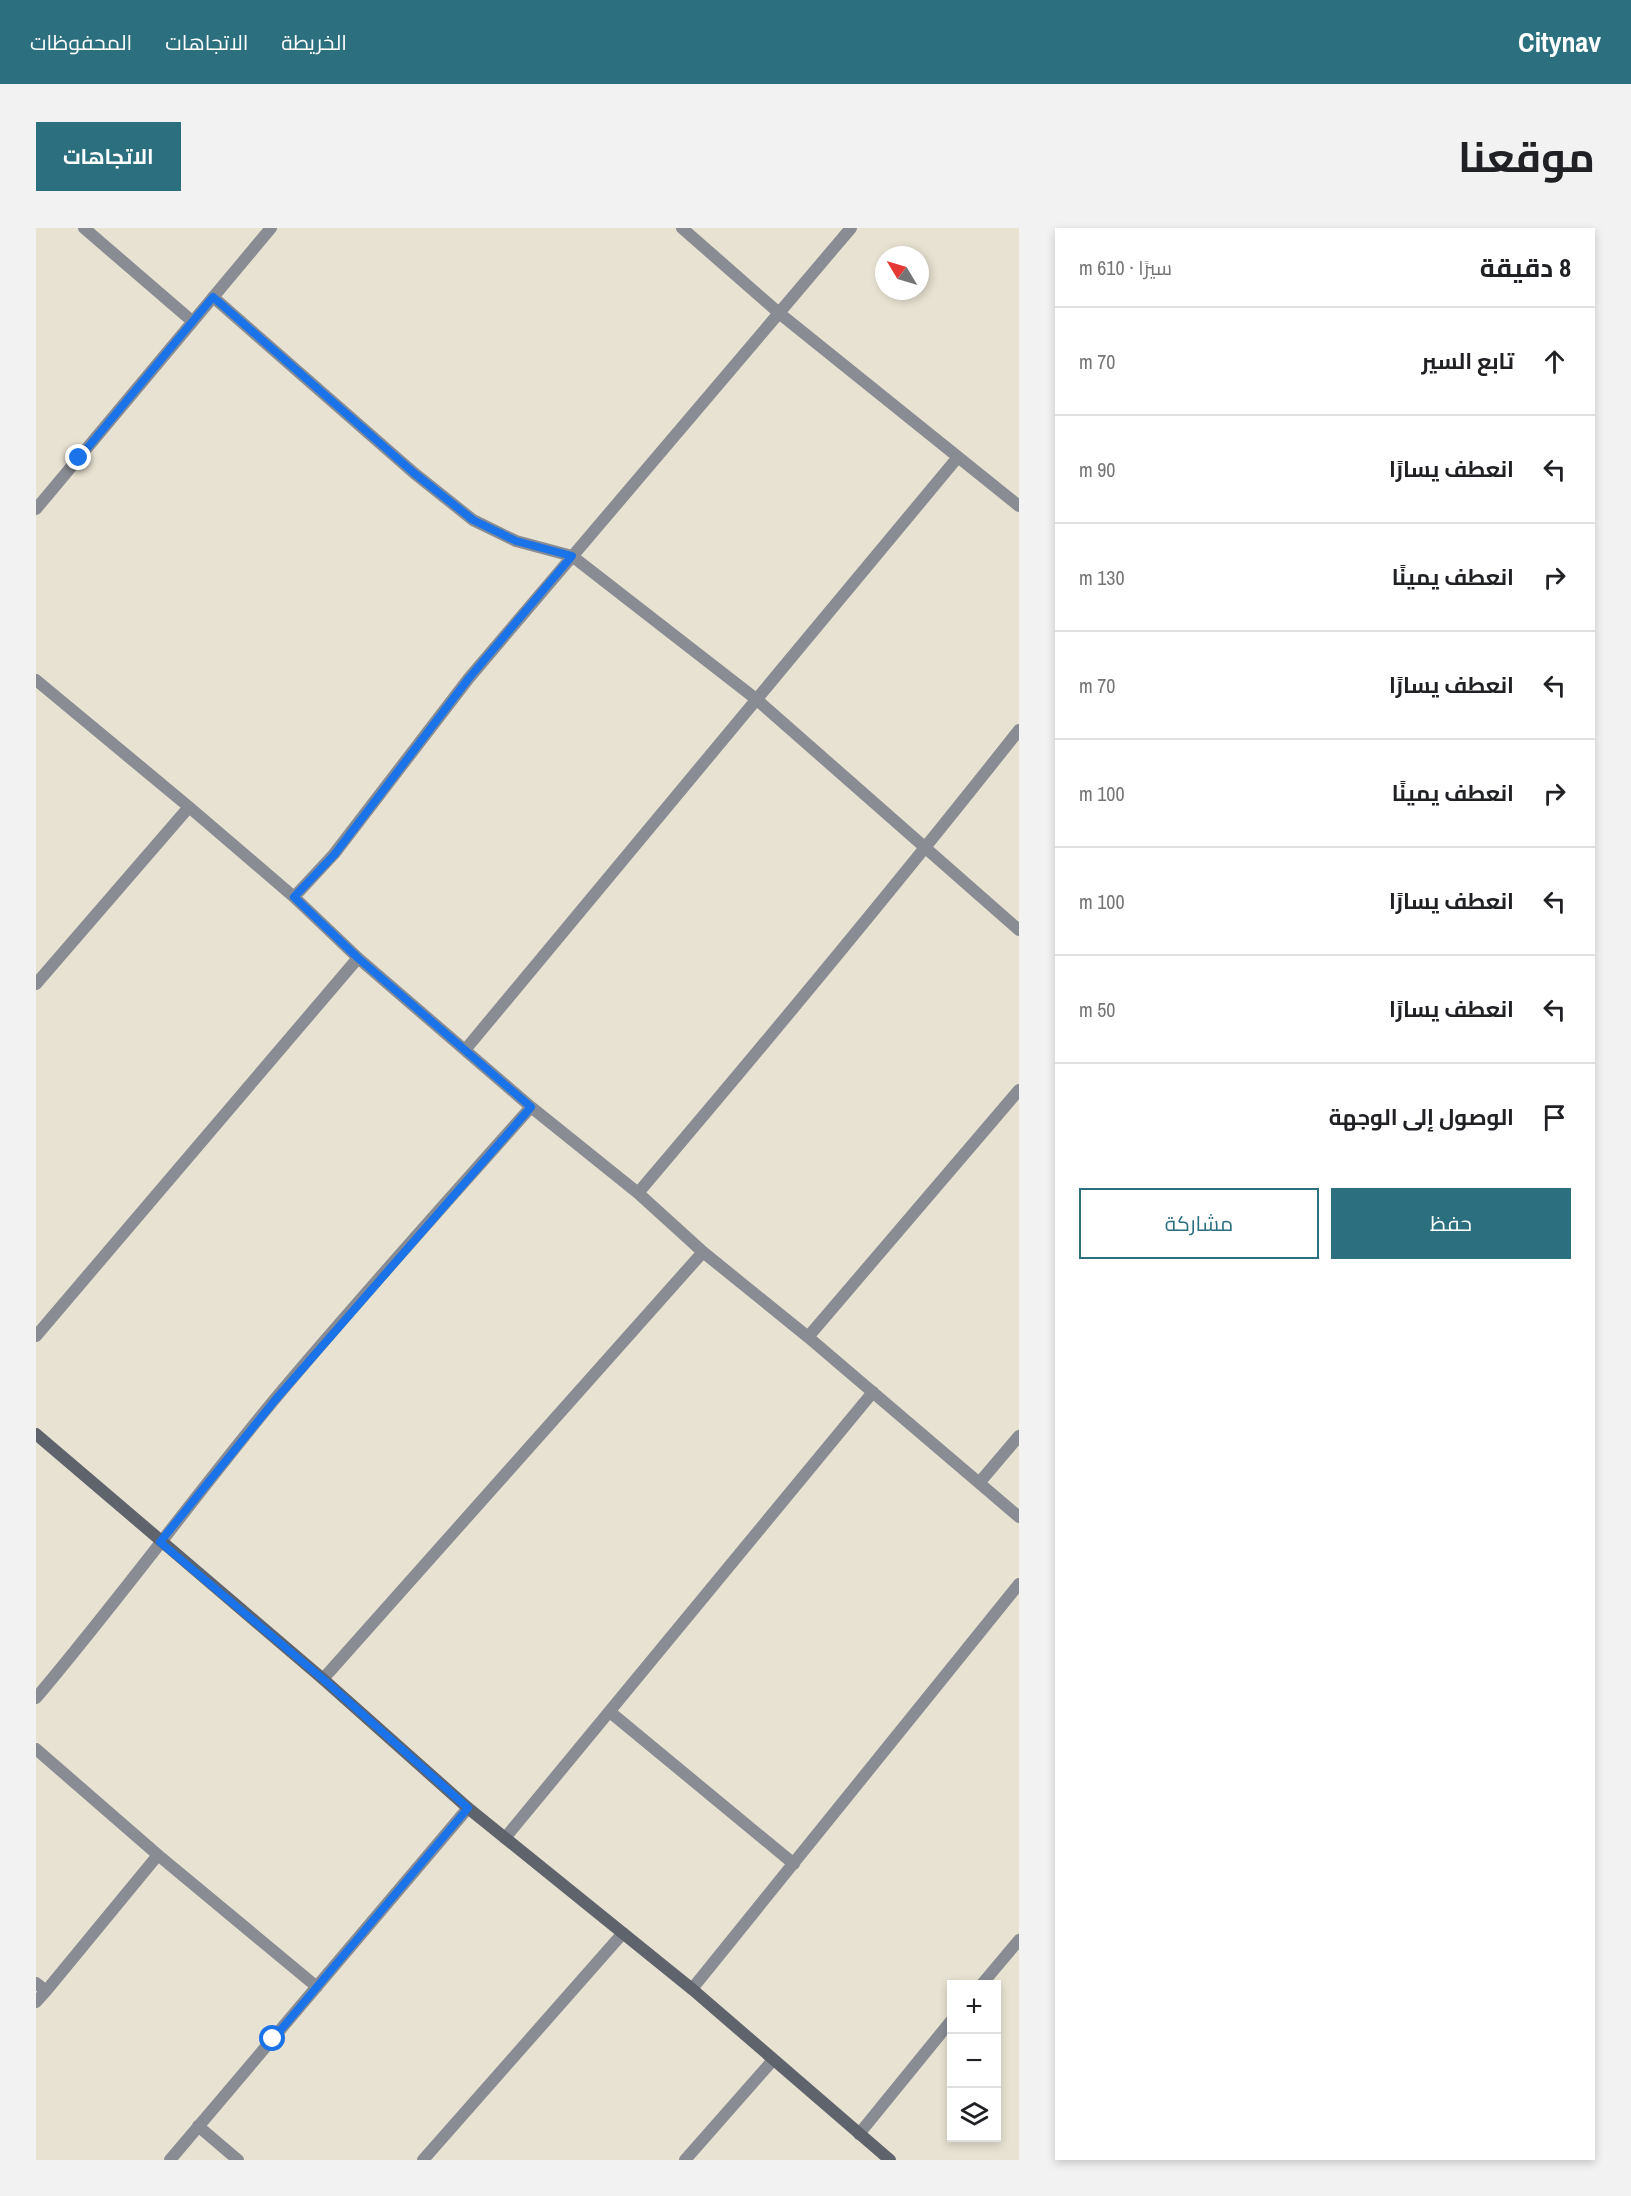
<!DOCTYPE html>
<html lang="ar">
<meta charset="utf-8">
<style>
body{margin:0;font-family:"Archivo Narrow",Cairo,sans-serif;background:#f2f2f2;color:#202124;direction:rtl}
.controls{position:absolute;right:18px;bottom:18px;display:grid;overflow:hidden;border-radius:0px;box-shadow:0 3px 9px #0003}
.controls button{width:54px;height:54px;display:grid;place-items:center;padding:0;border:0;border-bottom:2px solid #e0e0e0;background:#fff;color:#202124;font:30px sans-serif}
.compass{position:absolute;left:839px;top:18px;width:54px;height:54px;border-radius:50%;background:#fff;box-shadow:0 3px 9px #0003;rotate:308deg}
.stop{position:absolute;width:18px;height:18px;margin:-14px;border:4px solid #1a73e8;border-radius:50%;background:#fff}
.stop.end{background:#1a73e8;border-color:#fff;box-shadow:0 2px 6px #0008}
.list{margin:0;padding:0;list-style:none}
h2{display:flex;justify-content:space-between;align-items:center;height:78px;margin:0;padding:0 24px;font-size:26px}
h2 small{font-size:20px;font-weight:400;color:#757577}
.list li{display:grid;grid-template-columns:39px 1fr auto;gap:18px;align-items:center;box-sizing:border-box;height:108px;padding:0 24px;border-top:2px solid #e0e0e0}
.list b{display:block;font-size:22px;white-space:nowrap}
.list em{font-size:20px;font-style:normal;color:#757577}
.actions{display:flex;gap:12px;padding:18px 24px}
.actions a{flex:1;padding:14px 0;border:2px solid #2c7080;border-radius:0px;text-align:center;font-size:21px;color:#2c7080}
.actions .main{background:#2c7080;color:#fff}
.icon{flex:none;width:33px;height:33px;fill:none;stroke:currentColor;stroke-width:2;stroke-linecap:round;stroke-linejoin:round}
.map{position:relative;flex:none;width:983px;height:1932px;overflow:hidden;direction:ltr;border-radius:0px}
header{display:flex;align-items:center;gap:36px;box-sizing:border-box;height:84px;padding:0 30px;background:#2c7080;color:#fff}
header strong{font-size:28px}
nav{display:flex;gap:33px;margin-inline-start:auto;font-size:21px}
.intro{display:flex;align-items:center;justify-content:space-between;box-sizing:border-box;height:144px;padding:0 36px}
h1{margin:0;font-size:42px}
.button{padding:15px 27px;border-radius:0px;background:#2c7080;color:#fff;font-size:21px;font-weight:700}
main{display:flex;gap:36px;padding:0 36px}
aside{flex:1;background:#fff;border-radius:0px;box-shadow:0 3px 9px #0003}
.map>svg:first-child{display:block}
</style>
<header>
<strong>Citynav</strong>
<nav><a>الخريطة</a><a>الاتجاهات</a><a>المحفوظات</a></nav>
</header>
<div class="intro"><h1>موقعنا</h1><a class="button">الاتجاهات</a></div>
<main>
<aside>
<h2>8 دقيقة<small>سيرًا · 610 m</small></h2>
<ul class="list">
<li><svg class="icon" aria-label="ahead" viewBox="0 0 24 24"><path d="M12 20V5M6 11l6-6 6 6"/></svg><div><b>تابع السير</b></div><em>70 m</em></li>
<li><svg class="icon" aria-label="left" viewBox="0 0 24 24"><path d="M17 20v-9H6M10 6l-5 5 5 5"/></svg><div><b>انعطف يسارًا</b></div><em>90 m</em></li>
<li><svg class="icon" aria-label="right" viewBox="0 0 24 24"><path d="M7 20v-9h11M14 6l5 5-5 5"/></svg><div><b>انعطف يمينًا</b></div><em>130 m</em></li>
<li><svg class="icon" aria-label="left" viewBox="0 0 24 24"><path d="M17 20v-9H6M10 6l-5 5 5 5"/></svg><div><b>انعطف يسارًا</b></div><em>70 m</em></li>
<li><svg class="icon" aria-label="right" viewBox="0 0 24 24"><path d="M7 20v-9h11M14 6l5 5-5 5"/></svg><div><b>انعطف يمينًا</b></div><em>100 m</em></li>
<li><svg class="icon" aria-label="left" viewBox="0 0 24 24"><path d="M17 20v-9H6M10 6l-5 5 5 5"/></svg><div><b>انعطف يسارًا</b></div><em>100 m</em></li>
<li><svg class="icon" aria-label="left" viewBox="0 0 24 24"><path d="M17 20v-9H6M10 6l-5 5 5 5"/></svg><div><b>انعطف يسارًا</b></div><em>50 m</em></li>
<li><svg class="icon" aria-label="arrive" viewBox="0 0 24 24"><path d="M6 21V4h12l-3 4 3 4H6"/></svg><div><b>الوصول إلى الوجهة</b></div></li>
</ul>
<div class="actions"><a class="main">حفظ</a><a>مشاركة</a></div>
</aside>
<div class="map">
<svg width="983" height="1932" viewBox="0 0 983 1932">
<rect width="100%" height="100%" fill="#e8e2d2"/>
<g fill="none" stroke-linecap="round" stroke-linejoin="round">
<path stroke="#898c92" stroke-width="12" d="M48 0 156 93
M815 0 743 85 983 278
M177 69 378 245 437 292 480 313 536 328 720 471 983 702
M0 281 235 0
M0 452 153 579 258 669 322 730 495 879 602 965 667 1024 772 1109 983 1289
M258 669 298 626 433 450 743 85 646 0
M0 756 153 579
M429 822 922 229
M602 965C732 812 859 659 983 502
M0 1108 322 730
M772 1109 983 862
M943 1255 983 1208
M287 1451 667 1024
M0 1470C82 1373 157 1270 238 1172 321 1073 409 976 495 879
M574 1484 758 1636
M0 1521 122 1627 281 1759
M469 1610 837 1164
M0 1755 10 1763 0 1774
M946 1756 983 1712
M656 1761 983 1356
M10 1763 122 1627
M162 1898 202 1932
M823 1906 915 1793
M134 1932 432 1580
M387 1932 587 1705
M649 1932 737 1832"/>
<path stroke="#5f636c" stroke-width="12" d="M0 1206 287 1451 432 1580 656 1761 854 1932"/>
</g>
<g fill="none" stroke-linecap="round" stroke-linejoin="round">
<path stroke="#1a73e8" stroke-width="8" d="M43 230 177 69 378 245 437 292 480 313 536 328 433 450 298 627 258 669 322 730 495 879 240 1171 124 1314 287 1451 432 1580 237 1811"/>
</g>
</svg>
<div class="controls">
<button>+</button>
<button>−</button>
<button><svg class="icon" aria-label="layers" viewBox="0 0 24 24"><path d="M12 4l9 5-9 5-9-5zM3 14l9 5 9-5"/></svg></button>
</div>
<svg class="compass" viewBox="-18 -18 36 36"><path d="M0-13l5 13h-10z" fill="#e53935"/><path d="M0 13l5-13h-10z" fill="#757577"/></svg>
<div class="stop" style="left:237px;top:1811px"></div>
<div class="stop end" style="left:43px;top:230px"></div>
</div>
</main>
